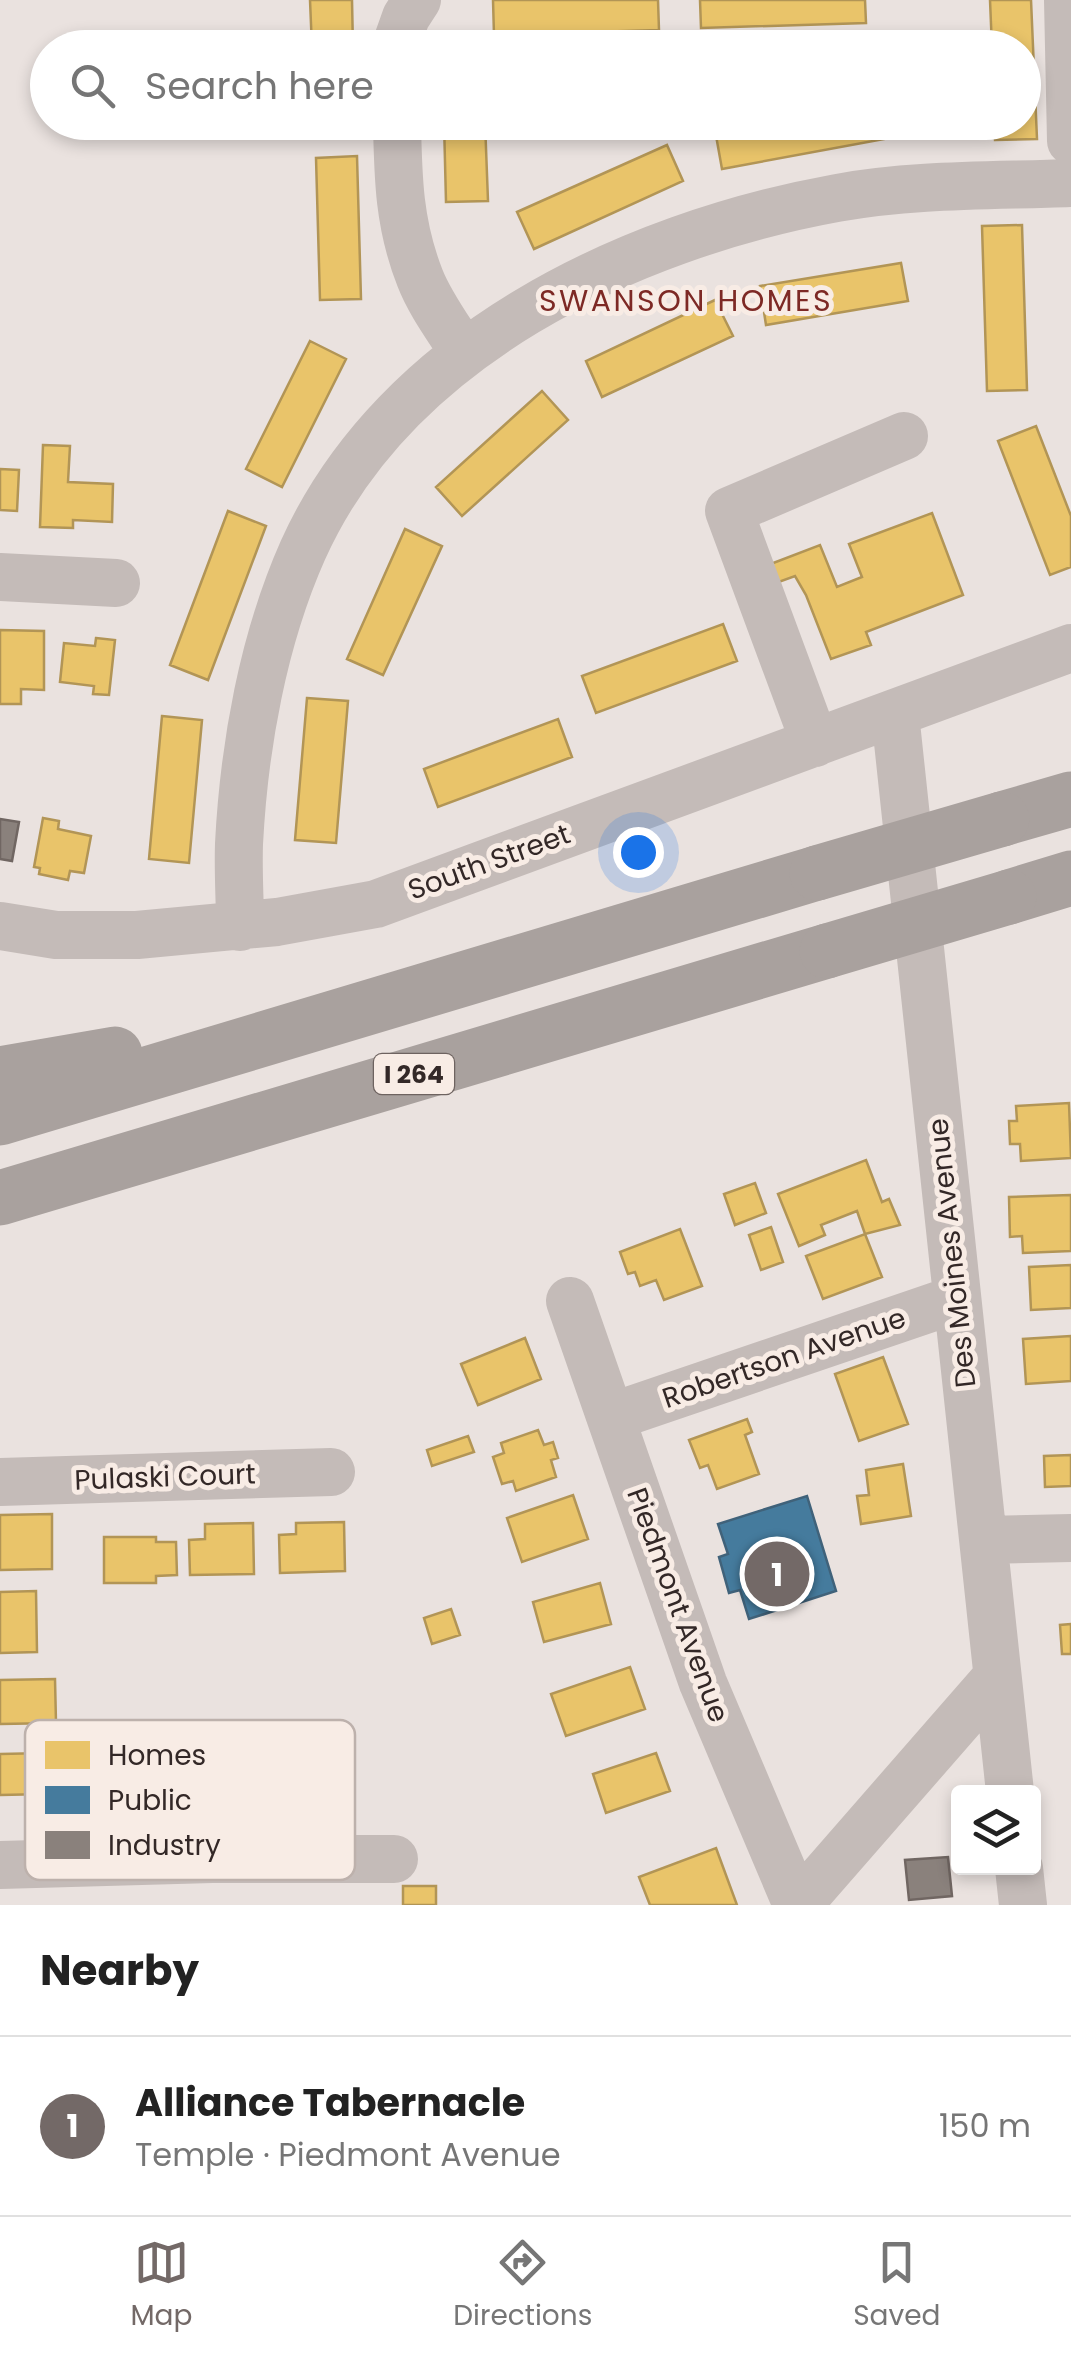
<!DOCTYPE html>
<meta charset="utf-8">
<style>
body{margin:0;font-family:Poppins,sans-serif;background:#f2f2f2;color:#222}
.controls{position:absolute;right:30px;bottom:30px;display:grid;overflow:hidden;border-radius:10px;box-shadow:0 5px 15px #0003}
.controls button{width:90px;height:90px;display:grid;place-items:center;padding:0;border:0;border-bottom:2px solid #e0e0e0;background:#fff;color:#222;font:50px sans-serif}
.you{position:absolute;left:638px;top:852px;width:35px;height:35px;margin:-25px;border:8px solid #fff;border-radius:50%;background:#1a73e8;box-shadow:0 0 0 15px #1a73e833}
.badge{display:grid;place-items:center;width:65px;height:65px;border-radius:50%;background:#736967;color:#fff;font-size:32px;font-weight:700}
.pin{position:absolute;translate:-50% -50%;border:5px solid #fff;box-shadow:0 2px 10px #0006}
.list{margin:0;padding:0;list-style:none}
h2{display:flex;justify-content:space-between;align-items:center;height:130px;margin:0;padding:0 40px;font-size:42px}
h2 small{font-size:32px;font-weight:400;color:#767676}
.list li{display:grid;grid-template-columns:65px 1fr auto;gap:30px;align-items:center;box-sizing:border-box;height:180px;padding:0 40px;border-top:2px solid #e0e0e0}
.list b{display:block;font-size:38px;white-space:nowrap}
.list p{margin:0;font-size:32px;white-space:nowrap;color:#767676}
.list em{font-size:32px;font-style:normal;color:#767676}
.icon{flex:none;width:55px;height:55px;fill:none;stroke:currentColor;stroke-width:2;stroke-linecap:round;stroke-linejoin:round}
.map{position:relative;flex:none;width:1071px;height:1905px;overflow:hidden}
.search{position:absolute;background:#fff;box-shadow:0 5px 15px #0003;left:30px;right:30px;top:30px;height:110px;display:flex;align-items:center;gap:25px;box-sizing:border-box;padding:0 35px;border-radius:55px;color:#767676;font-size:38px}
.sheet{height:310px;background:#fff}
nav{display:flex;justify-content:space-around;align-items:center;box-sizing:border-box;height:140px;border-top:2px solid #e0e0e0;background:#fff;font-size:28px;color:#767676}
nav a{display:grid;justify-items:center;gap:5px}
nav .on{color:#736967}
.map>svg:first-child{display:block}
</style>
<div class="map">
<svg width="1071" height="1905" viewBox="0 0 1071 1905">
<rect width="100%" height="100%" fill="#eae2df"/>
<path fill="#e9c46a" stroke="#b29556" stroke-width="2.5" d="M310 0H352L353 48H312Z
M493 0H658L659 30 494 35Z
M700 0H865L866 23 701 28Z
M990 0H1031L1037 139 995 140 994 122H1024V48H992Z
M444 122H485L488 201 446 202Z
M755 122H881L884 139 722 169 715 130Z
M667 145 683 181 534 249 517 212Z
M357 156 361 299 320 300 316 158Z
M1022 225 1027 390 987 391 982 226Z
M901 263 908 301 766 325 760 286Z
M715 300 733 336 602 397 586 361Z
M310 341 346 359 282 487 246 469Z
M542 391 568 420 462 516 436 487Z
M1036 426 1071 516V567L1050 575 998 441Z
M43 445 70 446 68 482 113 484 112 522 73 520V528L40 527Z
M0 469 19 470 17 511 0 510Z
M228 511 266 526 208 680 170 665Z
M932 513 963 595 866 632 871 645 831 659 806 595 795 576 776 583 768 565 820 545 837 587 862 577 849 544Z
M405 529 442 546 383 675 347 659Z
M723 624 737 661 596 713 582 676Z
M0 630 44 631V690L21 689V704H0Z
M96 638 115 640 109 695 93 694 94 686 60 682 64 643 95 646Z
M307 698 348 701 336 843 295 840Z
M162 716 202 720 189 863 149 859Z
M558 719 572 757 438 807 424 769Z
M43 818 59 821 58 829 91 836 84 873 70 871 68 880 39 874 40 868 34 867Z
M1069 1103 1071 1158 1021 1161 1020 1144H1010L1009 1121H1017L1016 1106Z
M866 1160 882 1202 889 1199 900 1225 865 1234 857 1211 821 1225 825 1235 799 1246 778 1194Z
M755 1183 766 1213 735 1225 724 1194Z
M1071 1195V1251L1023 1253 1022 1236 1010 1237 1009 1197Z
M771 1227 783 1262 761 1270 749 1235Z
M680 1229 702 1286 664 1300 656 1280 640 1286 635 1272 628 1274 620 1252Z
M865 1234 882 1277 823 1299 806 1256Z
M1071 1265V1308L1031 1310 1029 1267Z
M1071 1336V1381L1026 1384 1023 1339Z
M525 1338 541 1379 478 1405 461 1364Z
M883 1357 908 1424 859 1441 835 1374Z
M747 1419 752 1432 745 1435 759 1474 717 1489 708 1465 700 1468 689 1440Z
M538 1430 544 1445 553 1442 558 1458 551 1460 556 1477 516 1491 513 1481 502 1484 493 1457 504 1453 501 1443Z
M468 1436 474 1452 432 1466 427 1450Z
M1071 1455V1486L1045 1487 1044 1456Z
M903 1464 911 1516 861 1524 857 1496 869 1495 866 1470Z
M573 1495 588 1539 522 1562 507 1518Z
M52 1514V1569L0 1570V1515Z
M344 1522 345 1571 280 1573 279 1535 296 1534V1523Z
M253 1523 254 1574 190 1575 189 1540 205 1539V1524Z
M104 1537H156V1542H176L177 1575 156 1576V1583H104Z
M600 1583 611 1624 544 1642 533 1602Z
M36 1591 37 1652 0 1653V1592Z
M451 1609 460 1635 432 1644 424 1618Z
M1071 1624V1654H1062L1060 1625Z
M630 1667 645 1709 566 1736 551 1694Z
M55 1679 56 1723 0 1724V1680Z
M46 1753V1794L0 1795V1754Z
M656 1753 670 1791 606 1813 593 1774Z
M716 1848 737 1905H650L639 1877Z
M403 1886H436V1905H403Z"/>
<path fill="#457b9d" stroke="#40627a" stroke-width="2.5" d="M807 1496 836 1591 749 1619 740 1590 729 1593 719 1557 728 1554 718 1524Z"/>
<path fill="#8a817c" stroke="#706662" stroke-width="2.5" d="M0 819 19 822 12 861 0 859Z
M948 1857 952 1896 909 1900 905 1860Z"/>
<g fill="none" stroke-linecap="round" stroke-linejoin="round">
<path stroke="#c4bbb8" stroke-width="48" d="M1068 0 1071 141
M395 48 406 17 417 0
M397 122C398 178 399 225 420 278 430 304 449 329 464 353
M0 577 116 583
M895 714 1010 1792
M815 743 729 511 904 436
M0 926 56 935H137L277 922 376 904 1071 648
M240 927C240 900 238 872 239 844 244 746 263 640 303 550 395 346 628 236 837 198 914 184 994 186 1071 183
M570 1301 703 1683 797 1905
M611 1417 957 1299
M0 1482 331 1472
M983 1540 1071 1538
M0 1865 212 1859H394
M1019 1868 1023 1905
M798 1905 997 1677"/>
<path stroke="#a9a19e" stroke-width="55" d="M1002 819 1071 799
M1009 897 1071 878
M0 1074 115 1054
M0 1118 817 873
M0 1198 827 951"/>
<path stroke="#a9a19e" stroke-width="55" d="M817 873 1002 819
M827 951 1009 897"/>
</g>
<g text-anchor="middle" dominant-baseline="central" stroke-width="10" stroke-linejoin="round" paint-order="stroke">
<rect fill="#f8ece5" stroke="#6e6360" stroke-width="2.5" x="374" y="1054" width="80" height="40" rx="8"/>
<g font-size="25" font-weight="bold" fill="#332827">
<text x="414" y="1074">I 264</text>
</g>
<g font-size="28" fill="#332827" stroke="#f8ece5">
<text transform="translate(489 862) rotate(-20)">South Street</text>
<text transform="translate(952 1253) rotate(-96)">Des Moines Avenue</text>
<text transform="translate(784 1358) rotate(-19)">Robertson Avenue</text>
<text transform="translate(165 1477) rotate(-2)">Pulaski Court</text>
<text transform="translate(678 1605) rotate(70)">Piedmont Avenue</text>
</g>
<g font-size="30" letter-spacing="2.5" fill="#7d2925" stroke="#f8ece5">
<text x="686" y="300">SWANSON HOMES</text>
</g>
</g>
<rect x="25" y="1720" width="330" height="160" rx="15" fill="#f8ece5" stroke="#bdb1ac" stroke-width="2.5"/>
<rect x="45" y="1741" width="45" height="28" fill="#e9c46a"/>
<rect x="45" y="1786" width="45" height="28" fill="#457b9d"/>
<rect x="45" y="1831" width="45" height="28" fill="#8a817c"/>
<g font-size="28" fill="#332827">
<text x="108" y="1765">Homes</text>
<text x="108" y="1810">Public</text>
<text x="108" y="1855">Industry</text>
</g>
</svg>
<div class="controls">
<button><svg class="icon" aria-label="layers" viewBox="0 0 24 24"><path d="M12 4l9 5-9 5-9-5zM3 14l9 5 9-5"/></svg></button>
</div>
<div class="you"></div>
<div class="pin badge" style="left:777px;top:1574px">1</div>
<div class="search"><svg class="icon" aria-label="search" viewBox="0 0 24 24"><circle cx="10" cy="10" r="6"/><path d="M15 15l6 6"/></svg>Search here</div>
</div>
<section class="sheet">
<h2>Nearby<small></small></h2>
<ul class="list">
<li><span class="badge">1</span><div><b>Alliance Tabernacle</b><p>Temple · Piedmont Avenue</p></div><em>150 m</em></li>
</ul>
</section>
<nav>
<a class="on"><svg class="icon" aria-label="map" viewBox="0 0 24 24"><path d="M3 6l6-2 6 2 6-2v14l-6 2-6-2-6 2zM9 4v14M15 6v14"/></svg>Map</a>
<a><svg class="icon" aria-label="directions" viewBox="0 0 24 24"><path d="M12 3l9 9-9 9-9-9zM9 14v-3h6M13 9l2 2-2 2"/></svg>Directions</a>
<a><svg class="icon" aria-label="saved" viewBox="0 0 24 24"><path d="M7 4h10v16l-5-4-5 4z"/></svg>Saved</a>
</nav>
